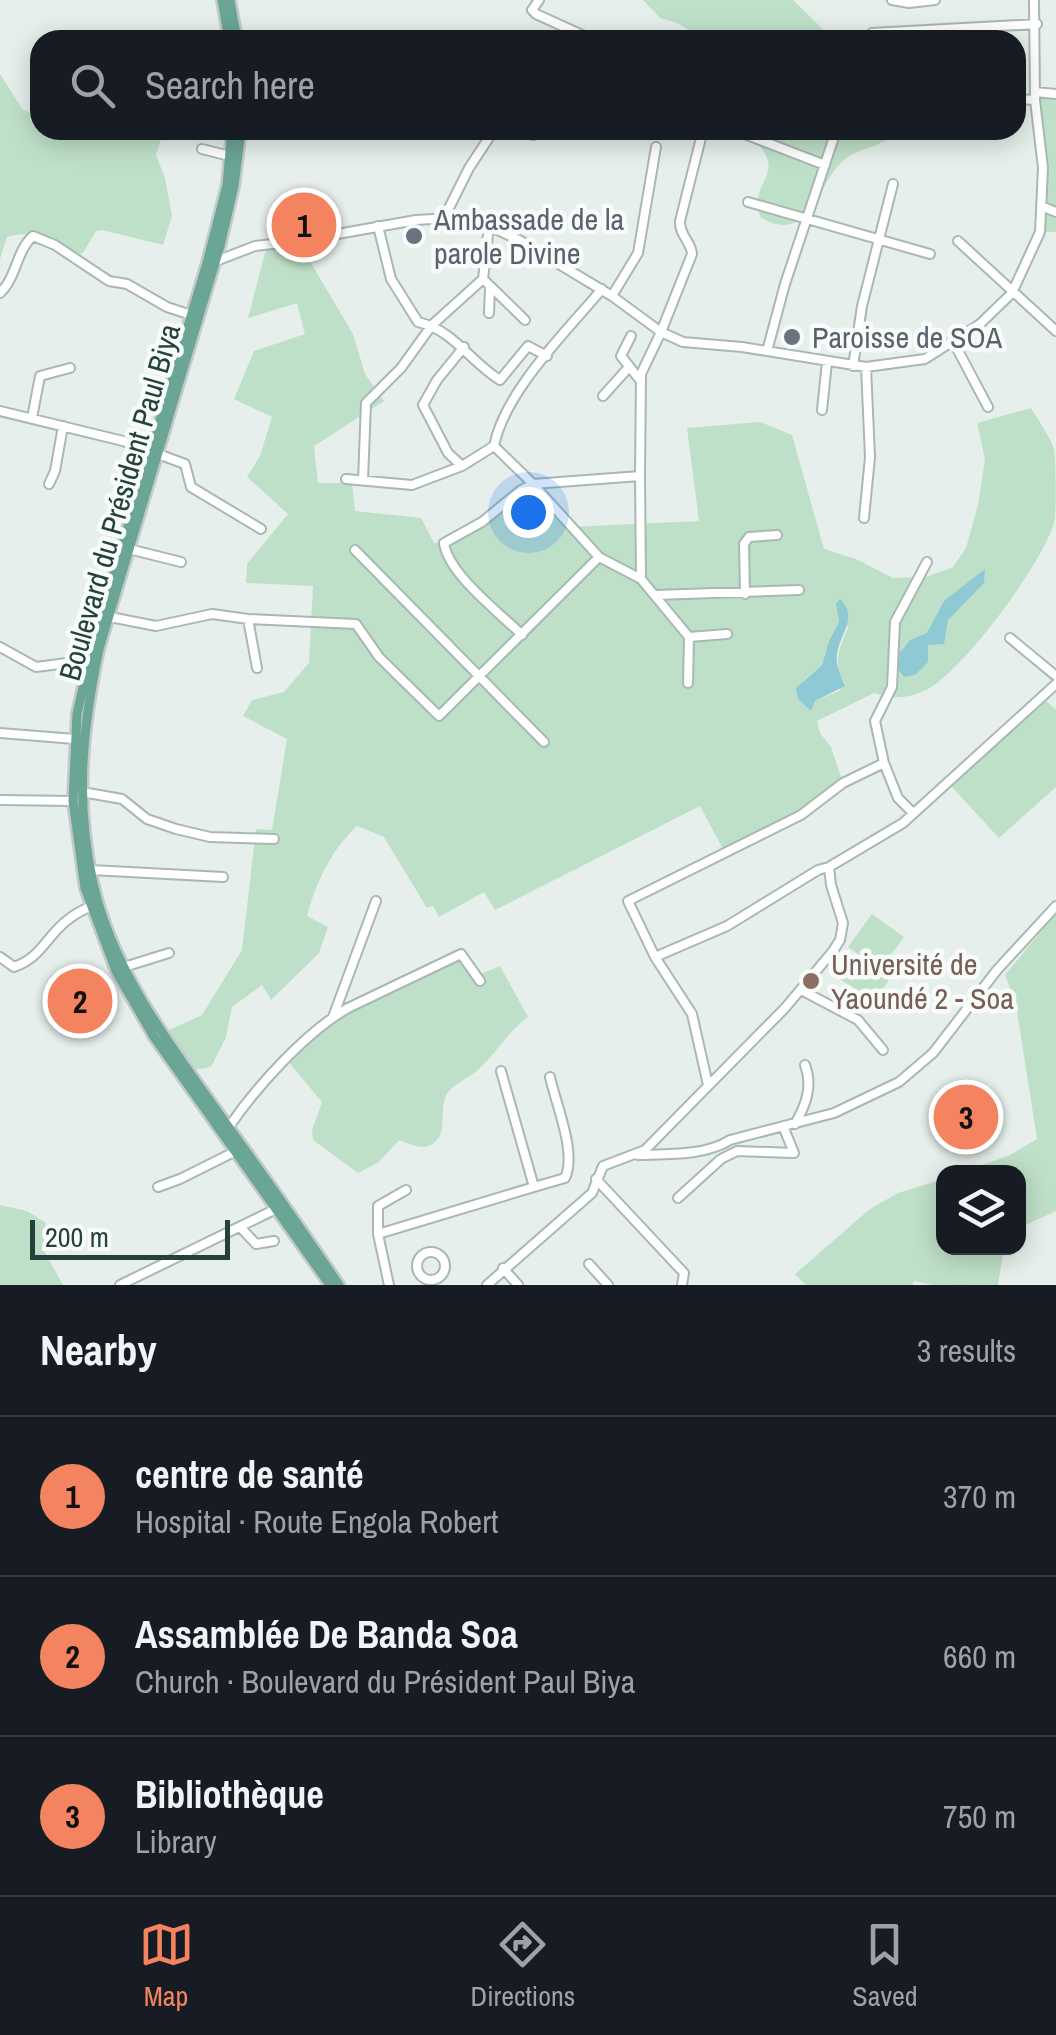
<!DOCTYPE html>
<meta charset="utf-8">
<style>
body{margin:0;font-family:"Archivo Narrow",sans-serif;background:#242831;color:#f1f3f6}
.controls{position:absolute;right:30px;bottom:30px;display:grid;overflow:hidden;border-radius:20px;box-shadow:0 5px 25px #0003}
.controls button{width:90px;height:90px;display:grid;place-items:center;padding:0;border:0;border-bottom:2px solid #363941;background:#171b24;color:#f1f3f6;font:50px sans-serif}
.scale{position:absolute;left:30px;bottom:25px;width:200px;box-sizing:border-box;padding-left:10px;border:5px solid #24423a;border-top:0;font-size:28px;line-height:35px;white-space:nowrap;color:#24423a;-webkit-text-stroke:8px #f7fbf9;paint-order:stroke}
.you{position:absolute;left:528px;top:512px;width:35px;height:35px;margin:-25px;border:8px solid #fff;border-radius:50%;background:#1a73e8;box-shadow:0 0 0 15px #1a73e833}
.badge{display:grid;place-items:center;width:65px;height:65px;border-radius:50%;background:#f4845f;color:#111;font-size:32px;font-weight:700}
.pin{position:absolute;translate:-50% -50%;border:5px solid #fff;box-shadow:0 2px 10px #0006}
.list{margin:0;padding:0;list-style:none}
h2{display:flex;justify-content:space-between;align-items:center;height:130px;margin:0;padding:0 40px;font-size:42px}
h2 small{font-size:32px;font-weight:400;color:#9ea1a6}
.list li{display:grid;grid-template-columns:65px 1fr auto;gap:30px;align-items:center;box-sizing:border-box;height:160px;padding:0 40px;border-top:2px solid #363941}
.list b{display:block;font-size:38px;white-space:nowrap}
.list p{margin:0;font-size:32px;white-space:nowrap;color:#9ea1a6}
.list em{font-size:32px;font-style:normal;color:#9ea1a6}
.icon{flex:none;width:55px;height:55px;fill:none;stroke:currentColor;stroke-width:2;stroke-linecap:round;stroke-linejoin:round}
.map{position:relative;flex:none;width:1056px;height:1285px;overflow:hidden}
.search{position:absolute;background:#171b24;box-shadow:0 5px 25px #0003;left:30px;right:30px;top:30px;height:110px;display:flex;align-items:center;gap:25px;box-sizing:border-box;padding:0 35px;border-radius:30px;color:#9ea1a6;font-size:38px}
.sheet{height:610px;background:#171b24}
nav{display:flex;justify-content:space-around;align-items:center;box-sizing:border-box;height:140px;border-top:2px solid #363941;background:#171b24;font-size:28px;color:#9ea1a6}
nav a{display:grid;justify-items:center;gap:5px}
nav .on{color:#f4845f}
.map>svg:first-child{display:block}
</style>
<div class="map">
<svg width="1056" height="1285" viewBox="0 0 1056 1285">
<rect width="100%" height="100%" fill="#e6efeb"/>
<path fill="#bfe0c8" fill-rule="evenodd" d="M643 0H793L834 40H705L677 23 660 18Z
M0 74 23 110 40 116V130H164L156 155 165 178 172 216 163 245 102 230 96 231 83 253 77 255C52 241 36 228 7 237L0 259Z
M1036 93 1056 95V232H1040L1043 168Z
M742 130H896C883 148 865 146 848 157 817 177 814 247 761 218 744 178 799 174 742 130Z
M298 241 353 334 365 374 384 401 314 446 318 483H352L355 511 421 518 434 543 450 542 531 494 569 527 699 521 687 428 760 422 792 435 824 549 856 559 893 578 926 577 953 567 966 548 978 505 985 459 977 423 1031 408C1039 421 1049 435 1054 449 1056 466 1056 501 1055 519 1047 558 962 673 926 690 907 699 893 699 874 693L817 721 820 733 831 747 843 783 826 798 725 853 700 806 495 910 484 892 439 917 433 906 427 908 384 837 357 826C332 849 316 882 307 916L328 927 319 953 271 1000 262 985 232 1007 226 1037 211 1067 180 1073 154 1037 202 1015 242 950 256 829 272 830 287 739 243 716 252 700 284 692 309 663 313 586 246 583 247 564 288 514 247 477 260 456 272 417 234 399 254 351 305 334 297 303 248 318 267 245ZM836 604 848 628C839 648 832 663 845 683L839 691 815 701 803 681 822 665 829 641 839 622Z
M1045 700 1056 710V787L999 838 950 785Z
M1056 913V1211L1019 1228 1018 1172H961L1008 1156 1037 1139 1016 1005 1005 975Z
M872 914 904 937 880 970 848 947Z
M461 954 480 980 481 974 500 966 528 1017C509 1031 497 1051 480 1068 471 1077 457 1082 449 1091 437 1105 449 1131 435 1142 424 1152 411 1144 399 1140L379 1162 358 1173 313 1140 312 1130 322 1102 287 1060 329 1019Z
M849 954 889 980 875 1002 835 976Z
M943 1179 944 1248H1004L998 1285H932L914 1281 912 1285H806L795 1274 870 1209 898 1193Z
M0 1205 27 1211 46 1223 44 1251 63 1285H0Z"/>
<path fill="#8ec9d4" d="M985 569 984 583 948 620 944 644 928 645V662L915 675 904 677 895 666V659L910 640 927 633 944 601Z
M840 599C859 618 840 633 837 654 835 666 842 677 845 686L815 701 811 711 798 699 796 688 822 665 829 641 839 622 836 604Z"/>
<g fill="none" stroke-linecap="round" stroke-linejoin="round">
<g stroke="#a8b8b2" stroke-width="12">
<path id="minor" d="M539 0 532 10 536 14 593 40
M892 0 909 3 935 0
M872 33 1037 24
M1035 92 1056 94
M1016 99 1035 100
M513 130 533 135 544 130
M734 130 825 165
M202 149 230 156
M748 202 930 254
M1041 206 1056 212
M444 218 469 168 494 130
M378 226 391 279 418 322C454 330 470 362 500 380L528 346 547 356
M958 241 1056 331
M211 263 255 246 298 241 416 220 450 218 489 226 519 240 612 296 661 332 683 342 742 347 866 367 925 359 980 324 1012 293 1040 232 1043 168 1035 100 1034 0
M483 279 525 320
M0 293C17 277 16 251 33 236L55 245 109 281 127 284 167 307 191 315
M612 296 638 253 656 147
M489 313 490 287
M631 336 621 356 640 380
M954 343 988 407
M767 351 785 284 835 134
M853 366 862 306 893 184
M603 396 629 367
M822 410 827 362
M0 411 123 441 185 464 191 487 261 529
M32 418 40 376 70 368
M494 446C505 391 566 332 602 289
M462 466 448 453 423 405 437 380 464 347
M640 476 641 579
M346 479 412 485 462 466 494 446 533 484 640 476 641 374 661 332 692 254C691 241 679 235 680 221L703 130
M363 480 366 403 401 368 432 325 483 279 489 226
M49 484 55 471 63 426
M864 518 870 457 866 367
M129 549 181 562
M355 550 544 742
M745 594 744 544 749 537 777 535
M656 595 799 590
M105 616 156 626 212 614 248 619 356 624 379 657 439 716 599 557
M248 619 257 668
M522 635C500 613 448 574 444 543L482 522 521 490 533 484 599 557 641 579 689 637 688 683
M689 637 727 634
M1010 638 1056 676
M0 647 36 667 90 660
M0 733 75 739
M884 763 875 721 892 687 895 622 927 562
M82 792 122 799 147 819 176 829 210 837 274 839
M0 800 73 801
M91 870 223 877
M0 957 14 967C40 958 45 939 65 922 73 915 84 909 94 905
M655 957 727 926 818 870 829 867
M124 967 169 953
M801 990 858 1020 883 1050
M333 1017 376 901
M708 1085 692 1014 655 957 628 901 801 815 843 783 884 763 898 798 913 813
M795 1124C806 1105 813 1086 805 1065
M229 1127C256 1087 306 1032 348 1008L461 954 480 981
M638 1155C667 1154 705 1156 730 1140L834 1113 899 1082 933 1053 997 970 1056 906
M596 1179 684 1273 682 1285
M158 1187 180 1179 236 1151
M534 1187 565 1178C577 1153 556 1105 550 1077
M678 1198 721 1159 737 1151 794 1153 783 1126
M241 1228 256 1244 274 1241
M378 1234V1206L406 1190
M417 1266a14 14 0 1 1 28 0a14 14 0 1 1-28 0Z
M589 1264 608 1285
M503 1268 518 1285
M120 1285 276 1209
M389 1285 378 1234 534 1187 501 1071
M487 1285 592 1193 603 1166 645 1150 785 1008 833 951 840 940 843 923 831 885 829 867 903 823 1056 684"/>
</g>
<g stroke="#c2cac8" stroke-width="14">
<path id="major" d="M222 0 229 40
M230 0 237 40
M232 130 227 185 207 263 92 647 77 714 73 801 85 888 116 971 154 1037 330 1285
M241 130 234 186 220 246 99 649C82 730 75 801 93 883 113 973 173 1049 225 1122 264 1176 302 1230 339 1285"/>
</g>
<use href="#minor" stroke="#fff" stroke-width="8"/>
<use href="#major" stroke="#6aa596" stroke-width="9"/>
</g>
<g fill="#6b7280" stroke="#f7fbf9" stroke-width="4">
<circle cx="414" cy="236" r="10"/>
<circle cx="792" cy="337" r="10"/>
</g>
<circle fill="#8d6e63" stroke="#f7fbf9" stroke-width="4" cx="811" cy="981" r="10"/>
<g text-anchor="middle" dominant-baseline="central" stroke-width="9" stroke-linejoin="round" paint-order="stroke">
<g font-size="30" fill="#5b616d" stroke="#f7fbf9" text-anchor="start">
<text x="434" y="219">Ambassade de la<tspan x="434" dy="34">parole Divine</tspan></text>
<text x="812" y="337">Paroisse de SOA</text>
</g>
<g font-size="30" fill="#24423a" stroke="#f7fbf9">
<text transform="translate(119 502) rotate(-74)">Boulevard du Président Paul Biya</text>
</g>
<g font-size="30" fill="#785e54" stroke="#f7fbf9" text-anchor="start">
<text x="831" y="964">Université de<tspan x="831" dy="34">Yaoundé 2 - Soa</tspan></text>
</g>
</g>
</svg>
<div class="controls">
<button><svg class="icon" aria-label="layers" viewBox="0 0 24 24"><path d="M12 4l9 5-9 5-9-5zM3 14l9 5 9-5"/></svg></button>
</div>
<div class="scale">200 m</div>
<div class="you"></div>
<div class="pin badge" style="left:304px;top:225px">1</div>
<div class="pin badge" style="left:80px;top:1001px">2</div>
<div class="pin badge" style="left:966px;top:1117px">3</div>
<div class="search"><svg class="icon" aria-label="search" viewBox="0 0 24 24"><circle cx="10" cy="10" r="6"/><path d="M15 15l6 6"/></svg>Search here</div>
</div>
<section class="sheet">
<h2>Nearby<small>3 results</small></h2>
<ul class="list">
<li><span class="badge">1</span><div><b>centre de santé</b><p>Hospital · Route Engola Robert</p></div><em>370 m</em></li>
<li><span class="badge">2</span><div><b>Assamblée De Banda Soa</b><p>Church · Boulevard du Président Paul Biya</p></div><em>660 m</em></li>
<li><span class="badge">3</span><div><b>Bibliothèque</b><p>Library</p></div><em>750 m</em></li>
</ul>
</section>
<nav>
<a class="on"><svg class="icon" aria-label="map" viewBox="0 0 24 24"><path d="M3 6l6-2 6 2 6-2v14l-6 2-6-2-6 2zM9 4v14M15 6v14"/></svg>Map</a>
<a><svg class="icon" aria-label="directions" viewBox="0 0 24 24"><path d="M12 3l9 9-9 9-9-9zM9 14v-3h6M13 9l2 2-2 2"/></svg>Directions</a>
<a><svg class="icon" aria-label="saved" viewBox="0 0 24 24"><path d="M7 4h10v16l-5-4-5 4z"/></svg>Saved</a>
</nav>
